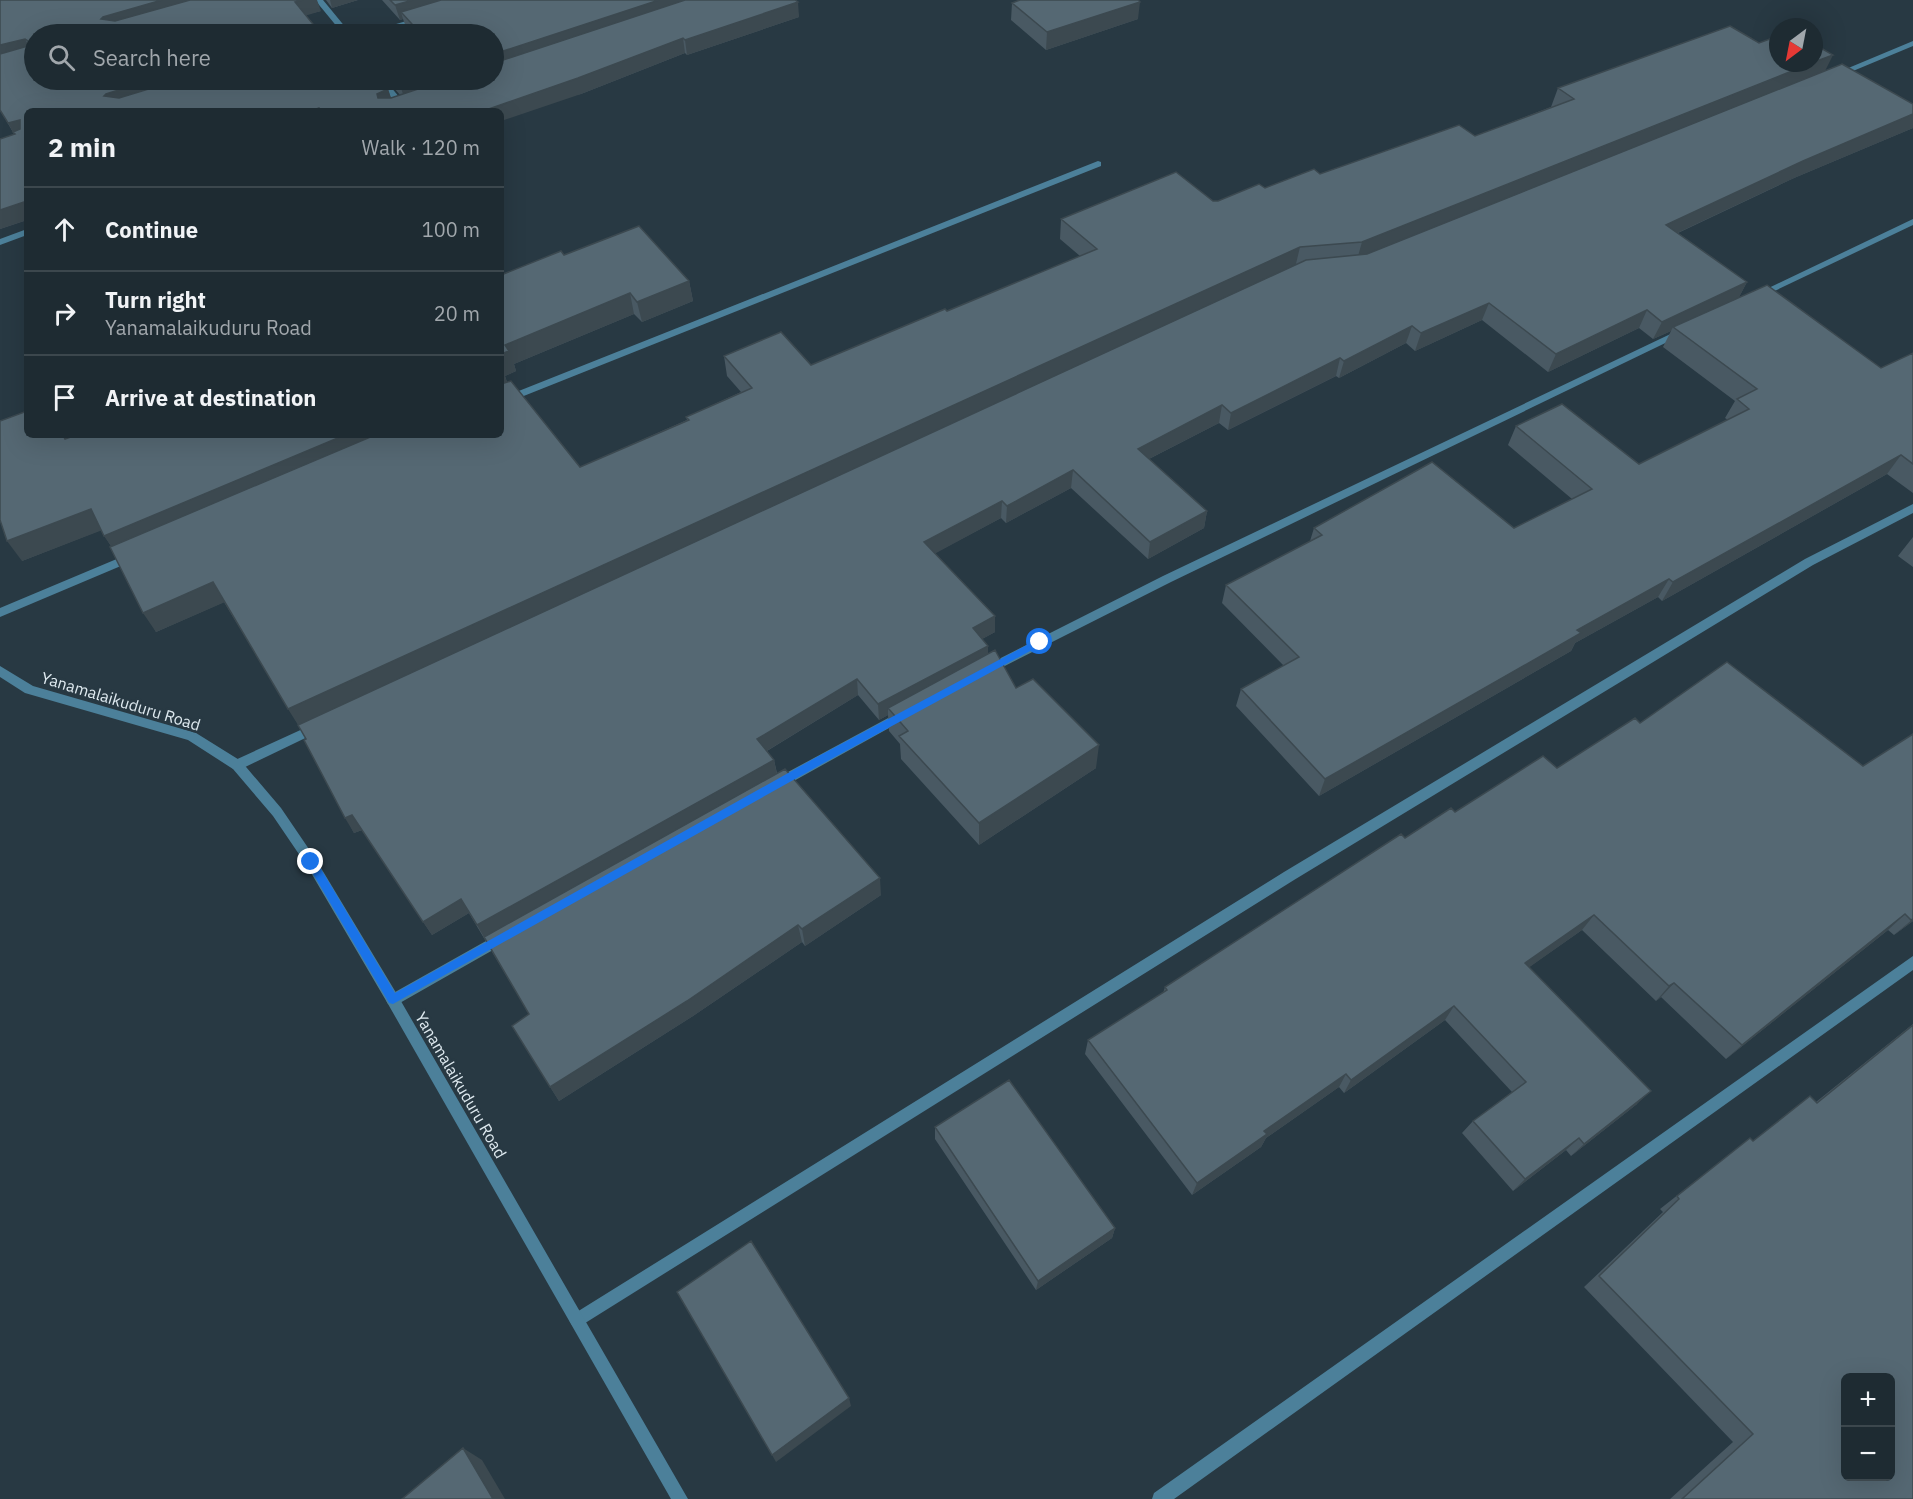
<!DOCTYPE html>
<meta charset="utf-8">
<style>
body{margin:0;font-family:"IBM Plex Sans",sans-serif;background:#26333a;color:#f1f3f6}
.controls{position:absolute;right:18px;bottom:18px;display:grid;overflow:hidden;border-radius:9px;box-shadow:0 6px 24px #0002}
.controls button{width:54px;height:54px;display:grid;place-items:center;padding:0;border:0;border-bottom:2px solid #3c474d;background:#1e2b32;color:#f1f3f6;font:30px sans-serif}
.compass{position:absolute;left:1769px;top:18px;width:54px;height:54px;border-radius:50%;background:#1e2b32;box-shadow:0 6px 24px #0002;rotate:212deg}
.stop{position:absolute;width:18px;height:18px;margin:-14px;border:4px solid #1a73e8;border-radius:50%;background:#fff}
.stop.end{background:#1a73e8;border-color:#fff;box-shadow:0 2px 6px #0008}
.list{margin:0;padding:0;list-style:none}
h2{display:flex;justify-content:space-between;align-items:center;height:78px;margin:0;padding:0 24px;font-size:26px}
h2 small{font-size:20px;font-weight:400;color:#a1a7ac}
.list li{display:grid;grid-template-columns:39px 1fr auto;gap:18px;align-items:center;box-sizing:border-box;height:84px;padding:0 24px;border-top:2px solid #3c474d}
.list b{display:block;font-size:22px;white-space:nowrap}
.list p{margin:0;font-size:20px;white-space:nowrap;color:#a1a7ac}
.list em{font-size:20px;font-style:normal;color:#a1a7ac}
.icon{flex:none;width:33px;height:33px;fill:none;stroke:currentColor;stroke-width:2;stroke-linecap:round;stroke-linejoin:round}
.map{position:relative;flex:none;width:1913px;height:1499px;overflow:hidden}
.search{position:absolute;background:#1e2b32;box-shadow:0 6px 24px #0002;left:24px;top:24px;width:480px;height:66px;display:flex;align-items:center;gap:15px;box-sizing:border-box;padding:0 21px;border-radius:33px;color:#a1a7ac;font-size:22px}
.panel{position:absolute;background:#1e2b32;box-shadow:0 6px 24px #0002;left:24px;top:108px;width:480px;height:330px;border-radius:9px}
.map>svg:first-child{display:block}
</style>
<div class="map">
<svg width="1913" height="1499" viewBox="0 0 1913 1499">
<rect width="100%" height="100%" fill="#283943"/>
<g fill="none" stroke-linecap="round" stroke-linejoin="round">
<path fill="#4c809a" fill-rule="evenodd" d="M315 0H323L351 34H343Z
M420 17 424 19 423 21 373 34H362Z
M1913 41V46L1841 76 1834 74Z
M377 80H385L405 104V108H399Z
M1098 161 1101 162V166L501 405V398Z
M1913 219V225L1762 297H1756L1754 295Z
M27 229V235L0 245V239Z
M1681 329 1686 332 1684 334 1171 582 991 673H983L981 670 983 667 1163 576Z
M1913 504V513L1813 565 1294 880 582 1325 577 1328 572 1325 569 1320 572 1315 1284 872 1805 559Z
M131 553 136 557 135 560 0 617V608Z
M903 710 907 712 909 715 907 718 783 787H775L773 783 775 779Z
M318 722 322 724 324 727 322 730 241 769H233L231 765 233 761Z
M502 932 507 934 509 938 507 942 398 1004 393 1006 388 1004 386 1000 388 996Z
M1913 956V970L1174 1499H1152L1154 1493Z"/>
<path fill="#4c809a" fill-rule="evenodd" d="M0 666 33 686 196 733 241 761 281 808 315 858 398 996 688 1499H671L388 1004 307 866 273 816 233 769 188 740 25 693 0 677Z"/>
</g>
<path fill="#495963" d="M0 0 321 11 34 80 388 89 391 98 400 95 387 80H494V34H412L406 27 403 19 400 20 382 0H795L799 17 687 55 685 53 581 94 501 111H27V220L0 229 14 134 0 110Z
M326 0H358L332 8Z
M1012 3 1138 19 1046 50 1011 20Z
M1759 43 1825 70 1913 128 1794 178 1678 233 1747 282 1739 297 1881 368 1913 353V493L1887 474 1662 601 1658 597 1575 643 1571 651 1319 796 1236 706 1241 689 1284 666 1222 603 1226 585 1310 541 1314 528H1514L1572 499 1508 445 1516 426 1639 464 1728 420 1725 418 1735 401 1663 347 1671 331 1653 339 1639 328 1548 372 1482 320 1415 351 1406 343 1339 378 1336 376 1228 430 1219 423 1149 459 1207 511 1204 528 1148 559 1071 488 1006 523 1001 518 935 553 995 632 982 639 988 646V654L1016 688 1096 768 979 845 901 759 900 744 889 731 888 715 879 720 858 695 767 751 774 760 777 773 881 895 805 946 802 942 693 1016 559 1101 512 1026 529 1014 469 913 432 935 362 830 354 833 298 724 224 602 156 632 111 546 101 530 22 561 27 435H67L68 437 501 435V275L564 255 689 281 693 301 642 322 634 314 514 364 516 371 505 376 507 382 580 467 687 420 686 417 741 392 727 376 724 356 811 365 947 311 1080 256 1060 239 1061 219 1218 201 1320 174 1475 136 1551 107 1558 88Z
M1913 537V567L1898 556Z
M1640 723 1863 766 1913 734V921L1894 935 1888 930 1726 1059 1661 997 1656 1001 1582 930 1529 967 1637 1104 1571 1156 1566 1150 1513 1191 1462 1133 1473 1121 1512 1092 1445 1020 1344 1093 1339 1087 1266 1138 1261 1147 1192 1195 1085 1054 1088 1040 1163 993 1165 987 1405 838 1455 812 1557 768Z
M1913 1024V1499H1670L1733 1442 1584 1287 1663 1212 1660 1209 1750 1138 1753 1141 1816 1102Z
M935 1127 1115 1228 1112 1238 1036 1290 935 1139Z"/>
<path fill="#3c4950" d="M162 0H220L110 32 101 19 103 17Z
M303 0H317L321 11 301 17 295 2Z
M330 0H358L332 8Z
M413 0H468L401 12 403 19 400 20 395 5Z
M659 0H706L494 71V54Z
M798 2 799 17 687 55 685 40Z
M1140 2 1138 19 1046 50 1047 32Z
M683 38 685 53 581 94 501 121V111H483Z
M25 39 33 54 0 63V45Z
M1833 55 1823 75 1356 263 1362 242Z
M151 80H207L113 109 104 96 106 94Z
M417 80H468L405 100 400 85Z
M388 89 393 104 382 111 377 94Z
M1913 114V128L1794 178 1658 242 1666 225 1803 161Z
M20 120 27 133 16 138 8 123Z
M27 201V220L0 229V210Z
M1300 247 1295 268 300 728 288 709Z
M689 281 693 301 642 322 637 302Z
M1747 282 1738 299 1673 327 1671 331 1653 339 1662 322Z
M630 293 634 314 514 364 516 371 505 376 510 392 501 396V354L505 345Z
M1489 303 1482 320 1415 351 1421 333Z
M1647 310 1639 328 1548 372 1556 354Z
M1412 326 1406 343 1339 378 1344 361Z
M1340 358 1336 376 1228 430 1231 413Z
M1222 405 1219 423 1135 466 1138 449Z
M345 435H402L118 556 104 536Z
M1901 455 1887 474 1662 601 1673 582Z
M1073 470 1071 488 1006 523 1007 506Z
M1002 501 1001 518 925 559 924 542Z
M91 509 105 529 22 561 7 541Z
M1207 511 1204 528 1148 559 1150 542Z
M1669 579 1658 597 1575 643 1571 651 1319 796 1325 779 1577 630Z
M213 582 225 602 156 632 143 613Z
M995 616V632L973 644V628Z
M988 646V662L888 708V715L879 720 878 704Z
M857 679 858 695 760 755 757 739Z
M1099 745 1096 768 979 845V823Z
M774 760 777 775 485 939 477 925Z
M352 815 362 830 354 833 345 818Z
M880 878 881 895 805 946 802 929Z
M461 899 469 913 432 935 423 922Z
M1905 914 1888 930 1726 1059 1742 1045Z
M1594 915 1582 930 1514 978 1525 963Z
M1913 919V921L1894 935Z
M798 925 802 942 693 1016 559 1101 550 1087Z
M1674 983 1661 997 1656 1001 1669 986Z
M1454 1006 1445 1020 1344 1093 1351 1080Z
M1346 1074 1339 1087 1266 1138 1261 1147 1192 1195 1197 1183 1264 1131Z
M1651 1091 1637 1104 1571 1156 1584 1144Z
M1579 1138 1566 1150 1513 1191 1525 1179Z
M1115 1228 1112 1238 1036 1290 1038 1281Z
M849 1398 851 1406 776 1462 772 1455Z
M463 1448 482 1460 505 1499H493Z"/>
<path fill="#556873" stroke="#3c4950" stroke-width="1.5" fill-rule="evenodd" d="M0 0H162L103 17 101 19 115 21 190 0H303L295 2 321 34H34V80H151L106 94 104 96 119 98 178 80H381L388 89 377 94 378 98H391L445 80H494V63L685 0H795L798 2 685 40 683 38 578 78 483 111H321L319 108 311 111H27V201L0 210V139L15 134 13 132 20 129V120L8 123 0 110V54L28 46V41L25 39 0 45Z
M390 0H413L395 5Z
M441 0H659L494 54V34H421L401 12Z
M1020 0H1138L1140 2 1047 32 1012 3Z
M1730 26 1759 43 1778 36V63H1812L1362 242 1300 247 288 709 213 582 143 613 110 547 375 435H501V384L511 381 580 467 689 420 686 417 752 388 724 356 781 332 811 365 945 309 947 311 1097 249 1061 219 1176 172 1213 201H1218L1259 184 1265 188 1314 169 1320 174 1459 125 1475 136 1574 99 1558 88Z
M1814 44 1833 55 1814 62Z
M1842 64 1913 104V114L1803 161 1666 225 1747 282 1662 322 1647 310 1556 354 1489 303 1421 333 1412 326 1344 361 1340 358 1231 413 1222 405 1138 449 1207 511 1150 542 1073 470 1007 506 1002 501 924 542 995 616 973 628 988 646 878 704 857 679 757 739 774 760 477 925 461 899 423 922 352 815 345 818 304 740 306 739 298 725 1306 260 1367 254Z
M395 80H417L400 85Z
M639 226 689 281 637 302 630 293 505 345 509 351 501 354V275L561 251 564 255Z
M1767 285 1881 368 1913 353V464L1901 455 1673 582 1669 579 1577 630 1581 633 1325 779 1241 689 1299 657 1226 585 1322 535 1314 528 1432 462 1514 528 1592 489 1516 426 1562 404 1639 464 1749 409 1737 399 1757 389 1673 327Z
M27 411V435H63L65 439 76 435H345L104 536 91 509 7 541 0 520V421Z
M995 650 1016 688 1033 679 1099 745 979 823 899 736 908 731 888 708Z
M1727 662 1863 766 1913 734V919L1911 920 1905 914 1742 1045 1674 983 1669 986 1594 915 1525 963 1651 1091 1584 1144 1579 1138 1525 1179 1473 1121 1526 1082 1454 1006 1351 1080 1346 1074 1264 1131 1267 1134 1197 1183 1088 1040 1167 990 1165 987 1401 834 1405 838 1451 808 1455 812 1543 756 1557 768 1635 718 1640 723Z
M785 769 880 878 802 929 798 925 687 1001 550 1087 512 1026 529 1014 484 937Z
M1913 1025V1499H1682L1753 1434 1599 1276 1679 1199 1677 1196 1750 1138 1753 1141 1810 1096 1817 1103ZM1845 1377H1890V1476H1845Z
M1009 1080 1115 1228 1038 1281 935 1127Z
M751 1241 849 1398 772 1455 677 1292Z
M463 1448 493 1499H402Z"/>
<path fill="#1a73e8" d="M1040 638 1044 642 1043 644 822 764 393 1004 389 1003 306 862 311 858 315 859 395 993 815 758Z"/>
<g text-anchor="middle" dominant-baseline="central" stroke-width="5" stroke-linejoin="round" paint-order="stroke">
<g font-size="16" fill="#dfeaf0" stroke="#283943">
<text transform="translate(121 701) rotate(17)">Yanamalaikuduru Road</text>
<text transform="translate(461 1085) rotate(60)">Yanamalaikuduru Road</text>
</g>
</g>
</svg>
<div class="controls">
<button>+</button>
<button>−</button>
</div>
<svg class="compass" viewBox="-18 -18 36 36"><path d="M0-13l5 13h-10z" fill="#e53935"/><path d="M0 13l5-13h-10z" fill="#a1a7ac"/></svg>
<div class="stop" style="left:1040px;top:642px"></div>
<div class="stop end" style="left:311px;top:862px"></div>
<div class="search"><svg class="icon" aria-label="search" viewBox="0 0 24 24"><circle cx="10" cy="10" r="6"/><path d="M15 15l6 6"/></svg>Search here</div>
<section class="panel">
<h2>2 min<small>Walk · 120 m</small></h2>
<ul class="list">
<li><svg class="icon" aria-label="ahead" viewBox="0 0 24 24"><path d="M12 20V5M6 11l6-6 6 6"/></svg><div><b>Continue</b></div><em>100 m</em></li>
<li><svg class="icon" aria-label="right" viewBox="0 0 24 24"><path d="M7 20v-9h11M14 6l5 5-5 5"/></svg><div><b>Turn right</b><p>Yanamalaikuduru Road</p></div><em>20 m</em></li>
<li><svg class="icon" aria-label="arrive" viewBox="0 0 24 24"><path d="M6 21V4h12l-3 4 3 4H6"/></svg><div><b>Arrive at destination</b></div></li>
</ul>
</section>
</div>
